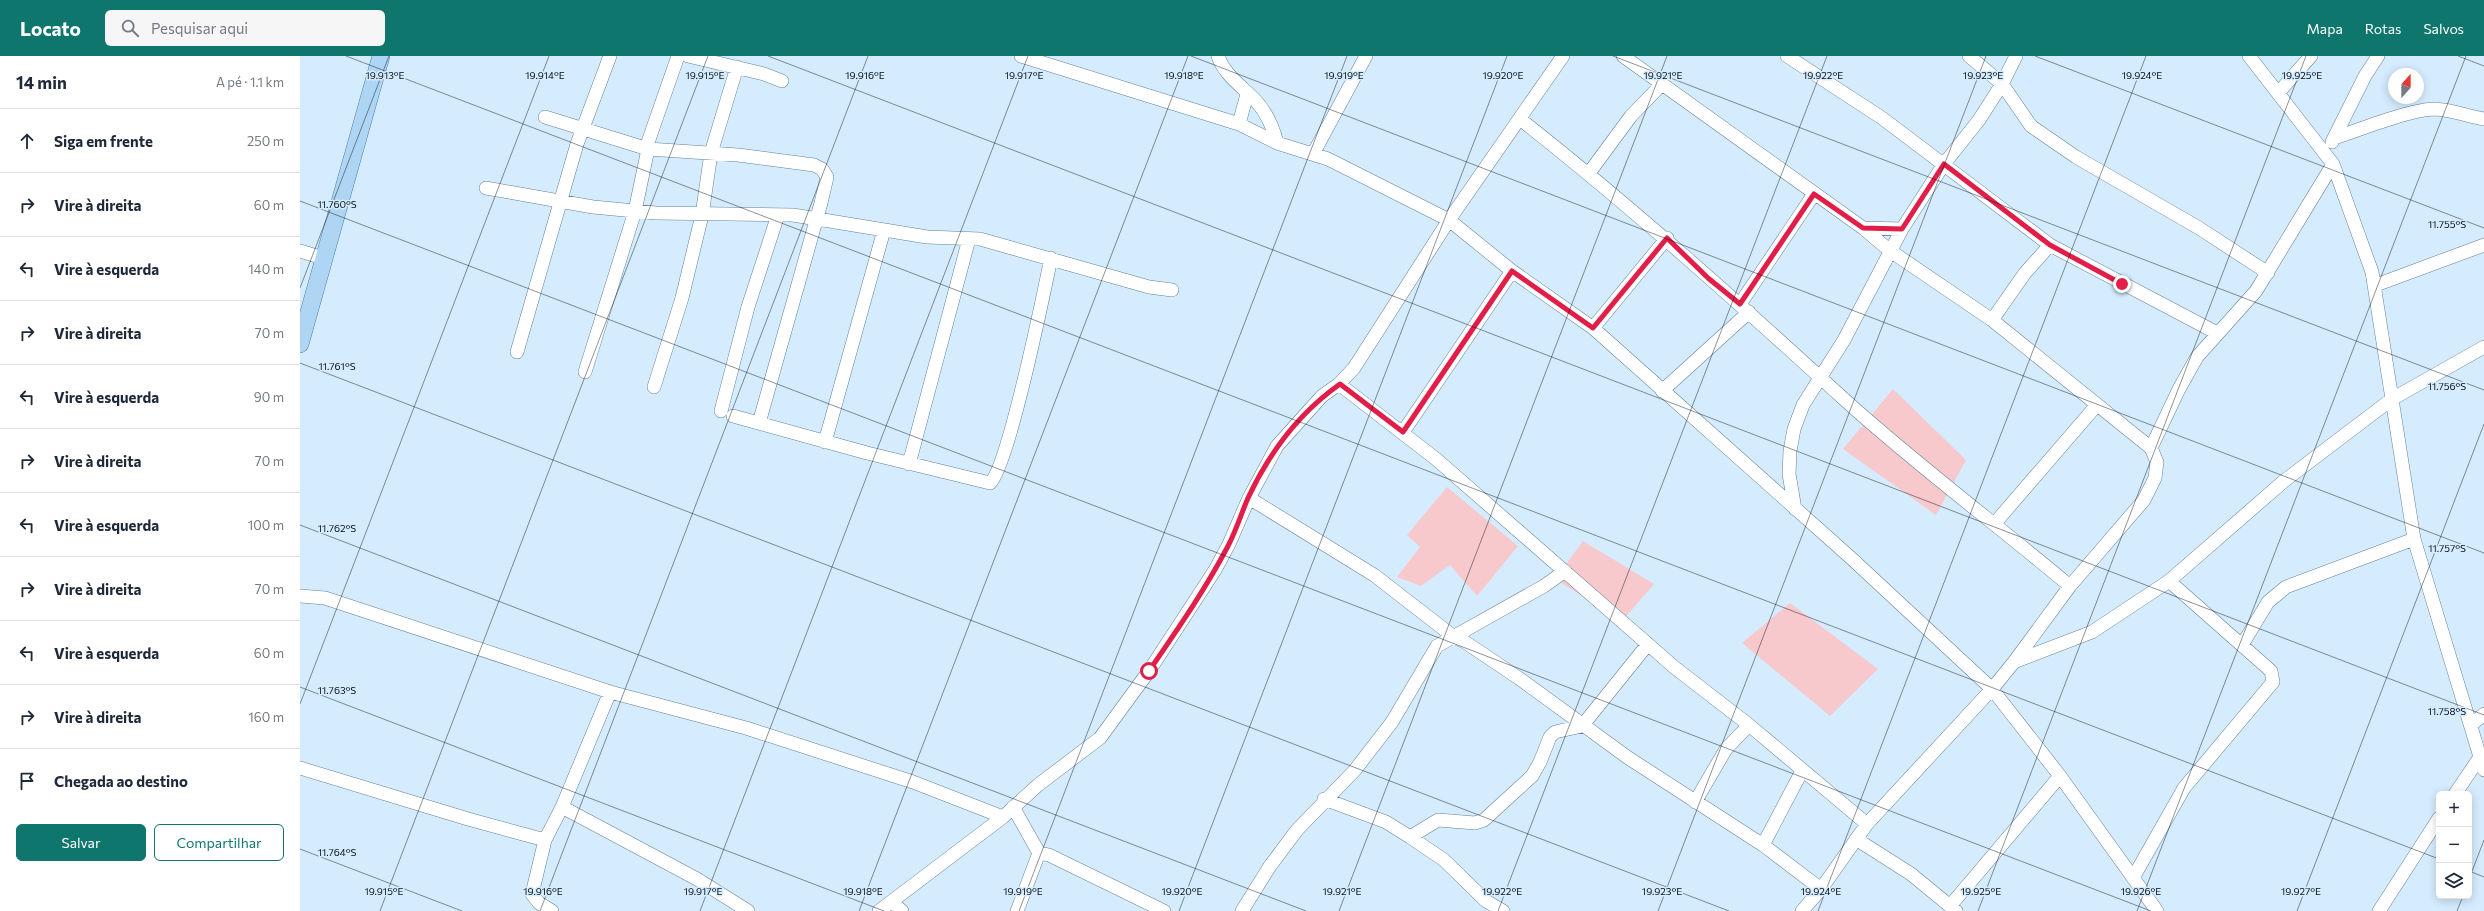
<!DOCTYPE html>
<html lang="pt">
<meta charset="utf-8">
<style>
body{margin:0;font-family:Commissioner,sans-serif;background:#f6f6f7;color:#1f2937}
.controls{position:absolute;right:12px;bottom:12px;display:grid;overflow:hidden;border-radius:6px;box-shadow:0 2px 10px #0003}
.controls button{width:36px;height:36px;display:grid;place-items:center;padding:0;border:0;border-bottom:1px solid #e0e1e3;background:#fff;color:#1f2937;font:20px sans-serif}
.compass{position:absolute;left:2088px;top:12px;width:36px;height:36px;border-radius:50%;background:#fff;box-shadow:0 2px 10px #0003;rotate:21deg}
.stop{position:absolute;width:12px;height:12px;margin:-9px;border:3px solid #e11d48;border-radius:50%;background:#fff}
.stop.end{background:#e11d48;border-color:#fff;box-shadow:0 1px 4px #0008}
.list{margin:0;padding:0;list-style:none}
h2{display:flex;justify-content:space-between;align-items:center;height:52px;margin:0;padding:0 16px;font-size:17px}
h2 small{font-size:13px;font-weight:400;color:#747a83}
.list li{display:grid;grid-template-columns:26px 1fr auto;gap:12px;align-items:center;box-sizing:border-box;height:64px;padding:0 16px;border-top:1px solid #e0e1e3}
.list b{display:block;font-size:15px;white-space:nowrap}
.list em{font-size:13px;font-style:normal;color:#747a83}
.actions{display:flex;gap:8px;padding:12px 16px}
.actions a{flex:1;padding:9px 0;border:1px solid #0f766e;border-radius:6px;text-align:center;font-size:14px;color:#0f766e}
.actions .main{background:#0f766e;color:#fff}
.icon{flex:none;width:22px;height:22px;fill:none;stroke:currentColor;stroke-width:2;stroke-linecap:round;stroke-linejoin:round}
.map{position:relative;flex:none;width:2184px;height:855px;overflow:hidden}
header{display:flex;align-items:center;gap:24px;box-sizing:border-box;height:56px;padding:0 20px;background:#0f766e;color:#fff}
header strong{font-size:19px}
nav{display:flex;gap:22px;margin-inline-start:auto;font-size:14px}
.search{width:280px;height:36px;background:#f6f6f7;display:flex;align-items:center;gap:10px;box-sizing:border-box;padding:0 14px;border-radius:6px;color:#747a83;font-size:15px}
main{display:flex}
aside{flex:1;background:#fff}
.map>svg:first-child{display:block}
</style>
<header>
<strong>Locato</strong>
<div class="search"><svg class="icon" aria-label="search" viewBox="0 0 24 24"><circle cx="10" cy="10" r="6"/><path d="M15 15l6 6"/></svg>Pesquisar aqui</div>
<nav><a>Mapa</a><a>Rotas</a><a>Salvos</a></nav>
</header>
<main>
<aside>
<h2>14 min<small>A pé · 1.1 km</small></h2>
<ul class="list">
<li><svg class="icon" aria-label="ahead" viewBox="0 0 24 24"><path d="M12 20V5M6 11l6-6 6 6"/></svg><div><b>Siga em frente</b></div><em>250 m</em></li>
<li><svg class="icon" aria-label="right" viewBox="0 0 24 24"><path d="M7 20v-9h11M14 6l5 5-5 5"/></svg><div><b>Vire à direita</b></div><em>60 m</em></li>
<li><svg class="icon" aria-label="left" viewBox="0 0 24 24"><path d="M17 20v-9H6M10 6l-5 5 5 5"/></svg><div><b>Vire à esquerda</b></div><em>140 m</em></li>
<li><svg class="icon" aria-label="right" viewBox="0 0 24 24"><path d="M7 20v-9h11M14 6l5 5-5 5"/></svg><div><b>Vire à direita</b></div><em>70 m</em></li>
<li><svg class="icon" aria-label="left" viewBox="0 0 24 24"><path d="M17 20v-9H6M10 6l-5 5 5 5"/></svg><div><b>Vire à esquerda</b></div><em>90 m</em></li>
<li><svg class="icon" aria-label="right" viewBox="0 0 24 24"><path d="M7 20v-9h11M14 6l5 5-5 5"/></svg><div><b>Vire à direita</b></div><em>70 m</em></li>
<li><svg class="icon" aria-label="left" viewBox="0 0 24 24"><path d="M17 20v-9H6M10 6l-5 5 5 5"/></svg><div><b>Vire à esquerda</b></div><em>100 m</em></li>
<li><svg class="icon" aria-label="right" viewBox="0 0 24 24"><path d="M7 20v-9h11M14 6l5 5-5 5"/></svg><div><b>Vire à direita</b></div><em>70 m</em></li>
<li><svg class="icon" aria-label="left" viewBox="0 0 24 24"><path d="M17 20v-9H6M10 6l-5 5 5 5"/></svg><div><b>Vire à esquerda</b></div><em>60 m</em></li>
<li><svg class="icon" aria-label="right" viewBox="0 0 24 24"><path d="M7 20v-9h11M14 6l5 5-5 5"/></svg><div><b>Vire à direita</b></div><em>160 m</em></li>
<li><svg class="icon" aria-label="arrive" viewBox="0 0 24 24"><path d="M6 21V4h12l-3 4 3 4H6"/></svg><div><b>Chegada ao destino</b></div></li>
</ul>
<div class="actions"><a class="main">Salvar</a><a>Compartilhar</a></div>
</aside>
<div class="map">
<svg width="2184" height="855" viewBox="0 0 2184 855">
<rect width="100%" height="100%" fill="#d5ecfe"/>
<path fill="#f7c9cc" d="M1593 333 1666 404 1636 459 1543 393Z
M1147 431 1218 490 1177 540 1150 509 1121 530 1097 521 1120 491 1107 479Z
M1283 485 1354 528 1322 565 1255 523Z
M1490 547 1578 613 1530 660 1442 587Z"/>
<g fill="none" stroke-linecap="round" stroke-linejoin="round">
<g stroke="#668095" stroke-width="14">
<path id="minor" d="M388 0 464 18 482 25
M721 0 939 68 977 87 1028 103 1149 164 1212 215 1293 272 1551 502 1692 633 1760 720 1857 855
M918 0C924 19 943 31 956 45 967 57 973 71 977 87
M1323 0 1563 172 1589 194 1692 264 1851 392
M1487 0 1582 62 1750 189 1917 277
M1669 0 1702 28 1731 70 1776 101 1899 172 1968 217
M1949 0 2033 108 2072 216 2114 483 2184 714
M1978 37 2011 0
M245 61 348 93 438 99 514 109 522 113 527 121 521 147 459 367
M1220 63C1333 152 1440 248 1546 345 1618 410 1696 468 1770 530
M939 68 947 38
M2034 82C2059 74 2111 53 2135 53 2152 54 2168 60 2184 63
M2032 86 2065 20 2078 0
M346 92 378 0
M1013 98 1066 0
M1289 117 1331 60 1362 28
M186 132 293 151 356 157 493 159 627 181 680 183 849 231 872 234
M1563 172 1602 173
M0 195 23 202
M2076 229 2184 189
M1440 248 1514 138
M1692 264 1725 217 1750 189
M1293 272 1367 182
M217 296 277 88 310 0
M285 316 335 155 348 93
M1039 328 1136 403 1374 611 1449 669 1567 768
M354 331 382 242 402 159 411 97 437 11
M1362 335 1449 256
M421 355 448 251 478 159
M433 360 567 397 690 427C708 412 744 236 751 202
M1103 376 1212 215
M525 386 584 174
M609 408 669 183
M949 442 1074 519 1154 581 1165 586 1220 623 1327 701 1463 789 1521 833
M1495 453 1489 418 1490 395 1494 373 1503 349 1544 284 1602 173 1644 108 1679 64 1702 28 1716 0
M1695 467 1796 350
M0 540 25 542 310 636 446 672 613 726 703 761
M1942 589 1968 546 1986 531 2114 483
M1714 606 1770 530 1844 444 1855 422 1857 406 1851 392 1879 333 1897 301 1956 235 2033 108
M2171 669 2184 658
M0 712 168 763 245 784
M2155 738 2180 701
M1024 743 1086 766 1110 781 1144 804 1186 845 1203 855
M1395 746 1426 693 1449 669
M262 751 397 823 448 855
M713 751 739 797 717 855
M1110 781 1138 764 1175 767 1184 764 1232 720 1240 706 1250 681 1255 676 1282 670 1348 588
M1556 783 1611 818 1656 855
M1463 789 1502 715
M739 797 749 799 864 855
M1833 822 1884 732 1973 626 1971 615 1869 525
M592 846 602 855
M1650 850 1760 720
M252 855 239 847 232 838 245 784 262 751 310 636
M579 855 703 761 738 729 800 682 849 615 915 514 929 488 949 442 977 390 1022 340 1039 328 1054 312 1149 164 1263 0
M942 855 970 810 997 774 1055 714 1092 666 1137 590 1244 530 1265 515
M1502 855 1521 833 1567 768 1692 633 1714 606 1792 576 1869 525 1984 425 2092 343 2184 291
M2079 855 2139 762"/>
</g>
<g stroke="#507fa1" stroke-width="18">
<path id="major" d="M0 288 81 0"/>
</g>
<use href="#minor" stroke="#fff" stroke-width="13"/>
<use href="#major" stroke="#aed6f4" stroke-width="17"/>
</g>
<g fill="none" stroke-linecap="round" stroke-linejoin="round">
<path stroke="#e11d48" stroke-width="5" d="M849 615C877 574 905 534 928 490 936 475 941 458 948 442 969 397 999 357 1040 328L1103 376 1212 215 1293 272 1367 182 1408 222 1440 248 1514 138 1563 172 1602 173 1644 108 1750 189 1822 228"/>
</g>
<path fill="none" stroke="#050f16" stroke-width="1" stroke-opacity="0.45" d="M46 0 2139 803M468 0 2184 659M891 0 2184 497M1313 0 2184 334M1735 0 2184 172M2158 0 2184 10M0 145 1851 855M0 232 89 0M0 307 1429 855M0 469 1006 855M0 631 584 855M0 648 249 0M0 793 162 855M2169 815 2184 821M2169 823 2184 784M80 855 408 0M240 855 568 0M400 855 728 0M559 855 888 0M719 855 1047 0M879 855 1207 0M1039 855 1367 0M1198 855 1527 0M1358 855 1686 0M1518 855 1846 0M1678 855 2006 0M1837 855 2166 0M1997 855 2184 368M2157 855 2163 840"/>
<g font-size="10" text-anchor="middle" fill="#050f16" stroke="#d5ecfe" stroke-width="3" stroke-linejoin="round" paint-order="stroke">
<text x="405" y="23">19.915°E</text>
<text x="884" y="23">19.918°E</text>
<text x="1044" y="23">19.919°E</text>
<text x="1203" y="23">19.920°E</text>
<text x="1363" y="23">19.921°E</text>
<text x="1523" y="23">19.922°E</text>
<text x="1683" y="23">19.923°E</text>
<text x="1842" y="23">19.924°E</text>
<text x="2002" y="23">19.925°E</text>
<text x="85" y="23">19.913°E</text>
<text x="245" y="23">19.914°E</text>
<text x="565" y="23">19.916°E</text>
<text x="724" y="23">19.917°E</text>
<text x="37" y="152">11.760°S</text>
<text x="2147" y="172">11.755°S</text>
<text x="37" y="314">11.761°S</text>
<text x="2147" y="334">11.756°S</text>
<text x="37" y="476">11.762°S</text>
<text x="2147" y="496">11.757°S</text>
<text x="37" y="638">11.763°S</text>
<text x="2147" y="659">11.758°S</text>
<text x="37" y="800">11.764°S</text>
<text x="84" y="839">19.915°E</text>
<text x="243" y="839">19.916°E</text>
<text x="403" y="839">19.917°E</text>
<text x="563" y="839">19.918°E</text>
<text x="723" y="839">19.919°E</text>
<text x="882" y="839">19.920°E</text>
<text x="1042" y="839">19.921°E</text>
<text x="1202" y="839">19.922°E</text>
<text x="1362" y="839">19.923°E</text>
<text x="1521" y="839">19.924°E</text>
<text x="1681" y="839">19.925°E</text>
<text x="1841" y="839">19.926°E</text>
<text x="2001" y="839">19.927°E</text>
</g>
</svg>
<div class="controls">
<button>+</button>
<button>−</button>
<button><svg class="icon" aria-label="layers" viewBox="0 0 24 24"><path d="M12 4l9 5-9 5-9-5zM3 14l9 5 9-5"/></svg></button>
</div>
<svg class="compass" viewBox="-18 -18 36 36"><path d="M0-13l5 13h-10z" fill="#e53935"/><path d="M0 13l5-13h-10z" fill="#747a83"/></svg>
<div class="stop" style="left:849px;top:615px"></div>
<div class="stop end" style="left:1822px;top:228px"></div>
</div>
</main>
